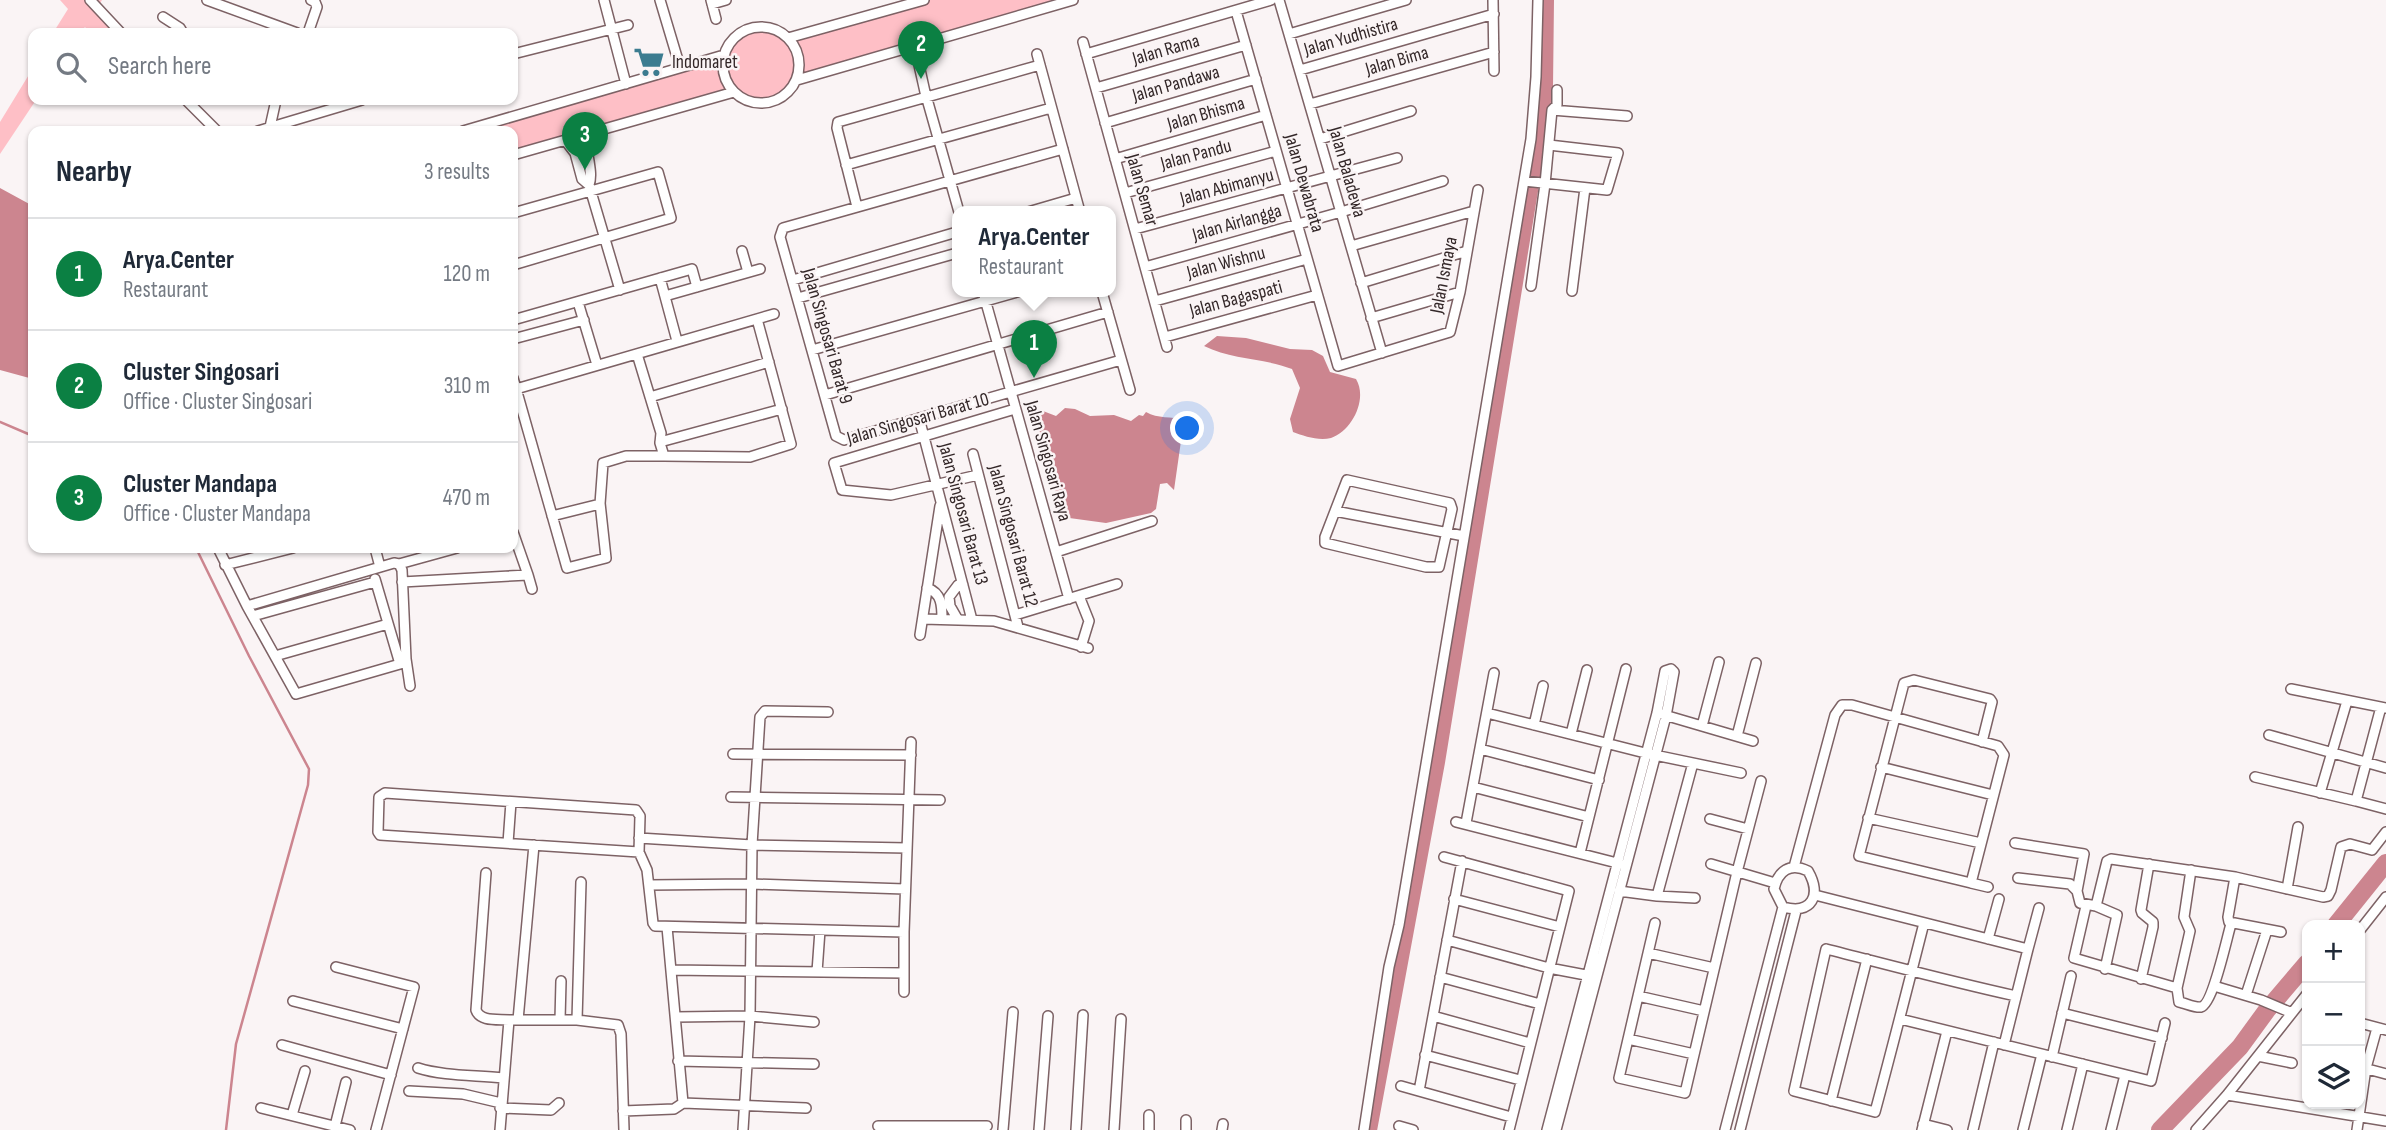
<!DOCTYPE html>
<meta charset="utf-8">
<style>
body{margin:0;font-family:"Sofia Sans Condensed",sans-serif;background:#f6f6f7;color:#1f2937}
.controls{position:absolute;right:21px;bottom:21px;display:grid;overflow:hidden;border-radius:14px;box-shadow:0 2px 5px #0004}
.controls button{width:63px;height:63px;display:grid;place-items:center;padding:0;border:0;border-bottom:2px solid #e0e1e3;background:#fff;color:#1f2937;font:35px sans-serif}
.you{position:absolute;left:1188px;top:429px;width:24px;height:24px;margin:-18px;border:5px solid #fff;border-radius:50%;background:#1a73e8;box-shadow:0 0 0 10px #1a73e833}
.badge{display:grid;place-items:center;width:46px;height:46px;border-radius:50%;background:#0b8043;color:#fff;font-size:23px;font-weight:700}
.pin{position:absolute;translate:-50% -58px;filter:drop-shadow(0 2px 4px #0008)}
.pin::after{content:'';position:absolute;top:37px;width:24px;height:21px;background:inherit;clip-path:polygon(0 0,100% 0,50% 100%)}
.popup{position:absolute;left:952px;top:206px;width:164px;height:91px;box-sizing:border-box;display:grid;place-content:center;border-radius:14px;background:#fff;filter:drop-shadow(0 2px 5px #0005);font-size:23px;white-space:nowrap;color:#747a83}
.popup b{font-size:26px;color:#1f2937}
.popup::after{content:'';position:absolute;left:50%;top:100%;margin-left:-14px;border:14px solid transparent;border-top-color:#fff}
.list{margin:0;padding:0;list-style:none}
h2{display:flex;justify-content:space-between;align-items:center;height:91px;margin:0;padding:0 28px;font-size:30px}
h2 small{font-size:23px;font-weight:400;color:#747a83}
.list li{display:grid;grid-template-columns:46px 1fr auto;gap:21px;align-items:center;box-sizing:border-box;height:112px;padding:0 28px;border-top:2px solid #e0e1e3}
.list b{display:block;font-size:26px;white-space:nowrap}
.list p{margin:0;font-size:23px;white-space:nowrap;color:#747a83}
.list em{font-size:23px;font-style:normal;color:#747a83}
.icon{flex:none;width:38px;height:38px;fill:none;stroke:currentColor;stroke-width:2;stroke-linecap:round;stroke-linejoin:round}
.map{position:relative;flex:none;width:2386px;height:1130px;overflow:hidden}
.search{position:absolute;background:#fff;box-shadow:0 2px 5px #0004;left:28px;top:28px;width:490px;height:77px;display:flex;align-items:center;gap:18px;box-sizing:border-box;padding:0 24px;border-radius:14px;color:#747a83;font-size:26px}
.panel{position:absolute;background:#fff;box-shadow:0 2px 5px #0004;left:28px;top:126px;width:490px;height:427px;border-radius:14px}
.map>svg:first-child{display:block}
</style>
<div class="map">
<svg width="2386" height="1130" viewBox="0 0 2386 1130">
<rect width="100%" height="100%" fill="#faf4f5"/>
<path fill="#febfc6" d="M60 0H102L97 8 121 33H90L85 27 80 33H53L68 9Z
M924 0H1073L919 45 913 57 906 49 797 80 783 97 769 102 747 100 734 92 513 155V131H463L724 55C736 27 764 19 788 38Z
M1538 0H1545L1544 87 1533 166 1450 674 1368 1130 1379 1041 1524 181Z
M33 68V100H36L0 154V122Z"/>
<path fill="#cc858f" d="M0 188 33 206V379L0 370Z
M1217 336 1246 338 1290 349 1312 350 1323 356 1330 372 1356 379C1368 399 1352 431 1331 438 1318 441 1304 436 1293 432L1290 419 1300 388 1292 369C1264 358 1232 360 1204 346Z
M1065 408 1075 409 1090 416 1114 415 1131 421 1139 415 1143 416 1146 412C1158 419 1171 416 1184 420L1174 490 1167 483 1160 484 1156 509 1151 513 1106 523 1062 517 1049 467V455L1043 445V438L1034 421 1043 411 1056 416Z"/>
<g fill="none" stroke-linecap="round" stroke-linejoin="round">
<path stroke="#cc858f" stroke-width="2.5" d="M0 422 33 436
M196 548 249 656 309 769 308 785 236 1044 226 1130"/>
<path stroke="#cc858f" stroke-width="18" d="M2336 925 2386 863
M1368 1130 1436 762 1533 166 1544 87 1545 0
M2160 1130 2240 1047 2267 1010 2307 963"/>
<g stroke="#7d6265" stroke-width="12">
<path id="minor" d="M90 0 121 33
M207 0 297 33
M604 0 626 84
M660 0 680 67
M711 0 716 19
M1279 0 1382 353
M1493 0 1494 71
M712 4 726 0
M1236 11 1338 366 1450 332 1460 292 1478 190
M163 17 180 28 183 33
M723 65a38 38 0 1 1 76 0a38 38 0 1 1-76 0Z
M308 33 317 7 315 2 311 0
M1289 34 1406 0
M788 38 924 0
M1083 42 1167 347
M919 45 917 56 925 92 959 212
M513 54 628 25
M1037 54 1080 212
M1086 54 1271 0
M1300 70 1494 14
M797 80 1073 0
M1096 88 1246 45
M186 100 217 131
M1310 104 1494 52
M1552 110 1627 116
M1105 123 1256 79
M270 127 276 100
M258 131 362 100
M463 131 724 55
M586 134C585 151 594 172 589 185
M1320 139 1411 111
M565 140 575 153 582 179 589 185 620 290
M1063 149 783 228 780 237 836 436 844 440 1121 360
M513 155 734 92
M1115 159 1266 115
M846 165 1051 108
M1524 181 1607 190 1618 153 1549 145
M1125 193 1276 151
M857 207 837 128 838 122 1040 65
M1028 212 1076 198
M513 213 658 172 671 218 513 265
M1135 229 1397 158
M1351 246 1474 211
M742 251 748 272
M1145 267 1341 212 1443 181
M660 278 677 341
M793 280 957 232
M1361 283 1467 251
M1531 286 1545 184 1552 110 1557 105V90
M1572 291 1585 188
M983 292 1069 599
M1102 292 1130 390
M665 296 760 269
M798 298 957 253
M1155 301 1307 259
M578 302 597 365
M1371 318 1460 292
M513 320 692 269 697 287
M1165 337 1317 295
M513 339 584 320
M812 350 1017 292
M637 354 661 433 660 443 664 456 750 457 791 444 757 319
M513 378 567 568 606 558 600 503
M516 389 774 314
M825 395 1108 312
M650 397 769 362
M919 418 972 620
M660 442 782 409
M973 454 1018 627
M978 475 891 495 842 490 834 463 1015 409
M1347 480 1450 503 1452 509 1439 567H1426L1325 543V537Z
M1335 511 1464 536
M552 516 600 504 603 463 626 456H665
M218 548 247 606
M375 548 380 567
M1056 552 1152 521
M394 563 399 564 402 570 406 659 400 664 296 694 247 606Z
M399 564 457 548
M225 565 293 548
M528 575 532 589
M375 579 400 664
M402 582 528 575 513 532
M927 588C942 593 942 606 942 619
M1079 596 1089 621 1081 647
M1015 615 1117 584
M253 616 375 582
M923 619 994 621 1088 648
M958 620 950 606 949 597 958 585H963
M920 635 940 506
M275 656 388 624
M406 659 410 686
M2291 689 2386 708
M1487 713 1645 753 1741 773
M1661 714 1753 741
M1534 725 1543 686
M1702 726 1719 662
M1571 734 1587 670
M2269 735 2386 768
M1737 736 1756 663
M1480 749 1599 780
M733 754 911 755
M1881 767 1993 795
M2255 777 2356 801 2381 707
M1473 787 1589 817
M2320 793 2347 701
M731 797 940 800
M2356 801 2386 809
M1868 818 1981 843
M1710 819 1748 829
M1456 822 1621 864
M1466 823 1494 673
M639 838 752 845 907 848
M508 843 511 802
M2015 843 2084 854 2077 891
M639 852 380 835 378 832 379 797 385 793 636 810 640 816 639 852 647 870 653 923 655 926 904 932
M1580 853 1626 669
M1444 857 1569 891 1509 1130
M1711 864 1775 883
M1794 867 1835 715 1842 705H1852L1998 746 2004 755 1971 883 1859 856 1904 683 1914 680 1990 699 1992 702 1982 742
M2191 870 2184 917 2190 931 2177 988 2179 1002C2185 1003 2195 1008 2201 1007 2213 1004 2227 937 2231 924
M486 873 476 1010C480 1022 498 1019 509 1020
M2235 877 2228 917 2229 922 2281 932
M2018 878 2070 884 2077 891 2080 903 2096 906 2107 861 2111 859 2235 877 2323 897 2328 896 2331 890 2341 847 2350 844 2372 850 2386 832
M1971 883 1988 887
M649 885 752 884 905 889
M2287 889 2298 827
M1619 891 1657 896 1695 898
M1815 895 2028 949 2039 908
M1657 896 1693 763
M1454 899 1560 927
M2086 906 2074 958 2177 988
M2096 906 2117 915 2105 969
M1655 923 1619 1078 1685 1093 1737 872 1761 781
M1924 923C1908 986 1892 1049 1875 1112L1794 1091 1826 949C1889 965 1952 982 2016 996
M667 927 683 1103
M2360 930 2386 897
M1988 939 1999 899
M1447 940 1549 968 1591 976
M1648 953 1714 968
M336 967 414 987 376 1130
M671 970 904 973
M817 972 820 930
M1440 977 1540 1004
M2141 979 2153 927V922L2142 913 2141 910 2149 864
M2214 986 2261 1000 2292 1013
M904 992V932L911 742
M2246 995 2267 930
M1638 996 1704 1011
M293 1001 403 1029
M2062 1013 2162 1038
M1433 1016 1530 1043
M676 1017 750 1016 814 1022
M1900 1019 2151 1081 2165 1023
M518 1020 534 845
M560 1020 561 981
M577 1020 581 882
M2360 1023 2386 1030
M1628 1039 1694 1054
M282 1045 391 1075
M2004 1045 2028 949
M1425 1055 1520 1080
M2258 1056 2292 1063
M2052 1057 2071 976
M678 1061 814 1064
M2360 1067 2386 1074
M418 1068C443 1076 475 1075 503 1078
M1401 1086 1511 1117
M409 1091 463 1094 501 1103
M1419 1091 1462 861
M2227 1095 2386 1121
M1831 1101 1867 959
M261 1108 350 1130
M500 1108 551 1110 559 1103
M623 1111 674 1109 683 1103 806 1108
M292 1115 305 1071
M1923 1124 1947 1130
M335 1126 346 1082
M878 1126H987
M1399 1126 1413 1130
M500 1130 509 1020H577L618 1025 621 1034 624 1130
M743 1130 750 1016 752 845 760 717 765 711 828 712
M1003 1130 1013 1012
M1039 1130 1048 1016
M1076 1130 1083 1015
M1114 1130 1121 1019
M1149 1130V1115
M1186 1130V1120
M1222 1130 1223 1124
M1364 1130 1389 967 1399 925 1531 139 1536 77 1538 0
M1547 1130 1657 713 1665 671 1671 669 1674 672 1666 716 1556 1130
M1725 1130 1783 907 1774 889C1778 871 1790 862 1808 871 1822 895 1812 915 1783 907
M1740 1130 1796 911
M1922 1130 1947 1031
M1973 1130 1994 1042
M2023 1130 2042 1054
M2067 1130 2083 1064
M2111 1130 2125 1075
M2196 1130 2227 1095 2307 994
M2357 1130 2366 1068 2377 1028"/>
</g>
<use href="#minor" stroke="#fff" stroke-width="9"/>
</g>
<defs>
<g id="supermarket-bare" transform="scale(2.415)"><path d="M-6-5.5h2.5l.6 2H6L4.5 2H-2.5L-4.4-4H-6ZM-1.5 3.2a1.3 1.3 0 1 0 .1 0ZM3 3.2a1.3 1.3 0 1 0 .1 0Z" fill="#3c7c90" stroke="#faf4f5" stroke-width="2.5" paint-order="stroke"/></g>
</defs>
<g fill-rule="evenodd">
<use href="#supermarket-bare" x="649" y="62"/>
</g>
<g text-anchor="middle" dominant-baseline="central" stroke-width="5" stroke-linejoin="round" paint-order="stroke">
<g font-size="19" fill="#332728" stroke="#faf4f5">
<text transform="translate(1351 37) rotate(-16)">Jalan Yudhistira</text>
<text transform="translate(1166 50) rotate(-16)">Jalan Rama</text>
<text transform="translate(1397 61) rotate(-16)">Jalan Bima</text>
<text transform="translate(1176 84) rotate(-16)">Jalan Pandawa</text>
<text transform="translate(1206 114) rotate(-16)">Jalan Bhisma</text>
<text transform="translate(1196 155) rotate(-15)">Jalan Pandu</text>
<text transform="translate(1347 172) rotate(74)">Jalan Baladewa</text>
<text transform="translate(1304 183) rotate(74)">Jalan Dewabrata</text>
<text transform="translate(1227 187) rotate(-15)">Jalan Abimanyu</text>
<text transform="translate(1142 190) rotate(74)">Jalan Semar</text>
<text transform="translate(1237 223) rotate(-16)">Jalan Airlangga</text>
<text transform="translate(1226 263) rotate(-15)">Jalan Wishnu</text>
<text transform="translate(1444 275) rotate(-79)">Jalan Ismaya</text>
<text transform="translate(1236 299) rotate(-15)">Jalan Bagaspati</text>
<text transform="translate(827 336) rotate(74)">Jalan Singosari Barat 9</text>
<text transform="translate(918 419) rotate(-16)">Jalan Singosari Barat 10</text>
<text transform="translate(1048 461) rotate(74)">Jalan Singosari Raya</text>
<text transform="translate(963 514) rotate(75)">Jalan Singosari Barat 13</text>
<text transform="translate(1013 536) rotate(75)">Jalan Singosari Barat 12</text>
</g>
<g font-size="19" fill="#332728" stroke="#faf4f5" text-anchor="start">
<text x="672" y="62">Indomaret</text>
</g>
</g>
</svg>
<div class="controls">
<button>+</button>
<button>−</button>
<button><svg class="icon" aria-label="layers" viewBox="0 0 24 24"><path d="M12 4l9 5-9 5-9-5zM3 14l9 5 9-5"/></svg></button>
</div>
<div class="you"></div>
<div class="pin badge" style="left:1034px;top:378px">1</div>
<div class="popup"><b>Arya.Center</b>Restaurant</div>
<div class="pin badge" style="left:921px;top:79px">2</div>
<div class="pin badge" style="left:585px;top:170px">3</div>
<div class="search"><svg class="icon" aria-label="search" viewBox="0 0 24 24"><circle cx="10" cy="10" r="6"/><path d="M15 15l6 6"/></svg>Search here</div>
<section class="panel">
<h2>Nearby<small>3 results</small></h2>
<ul class="list">
<li><span class="badge">1</span><div><b>Arya.Center</b><p>Restaurant</p></div><em>120 m</em></li>
<li><span class="badge">2</span><div><b>Cluster Singosari</b><p>Office · Cluster Singosari</p></div><em>310 m</em></li>
<li><span class="badge">3</span><div><b>Cluster Mandapa</b><p>Office · Cluster Mandapa</p></div><em>470 m</em></li>
</ul>
</section>
</div>
